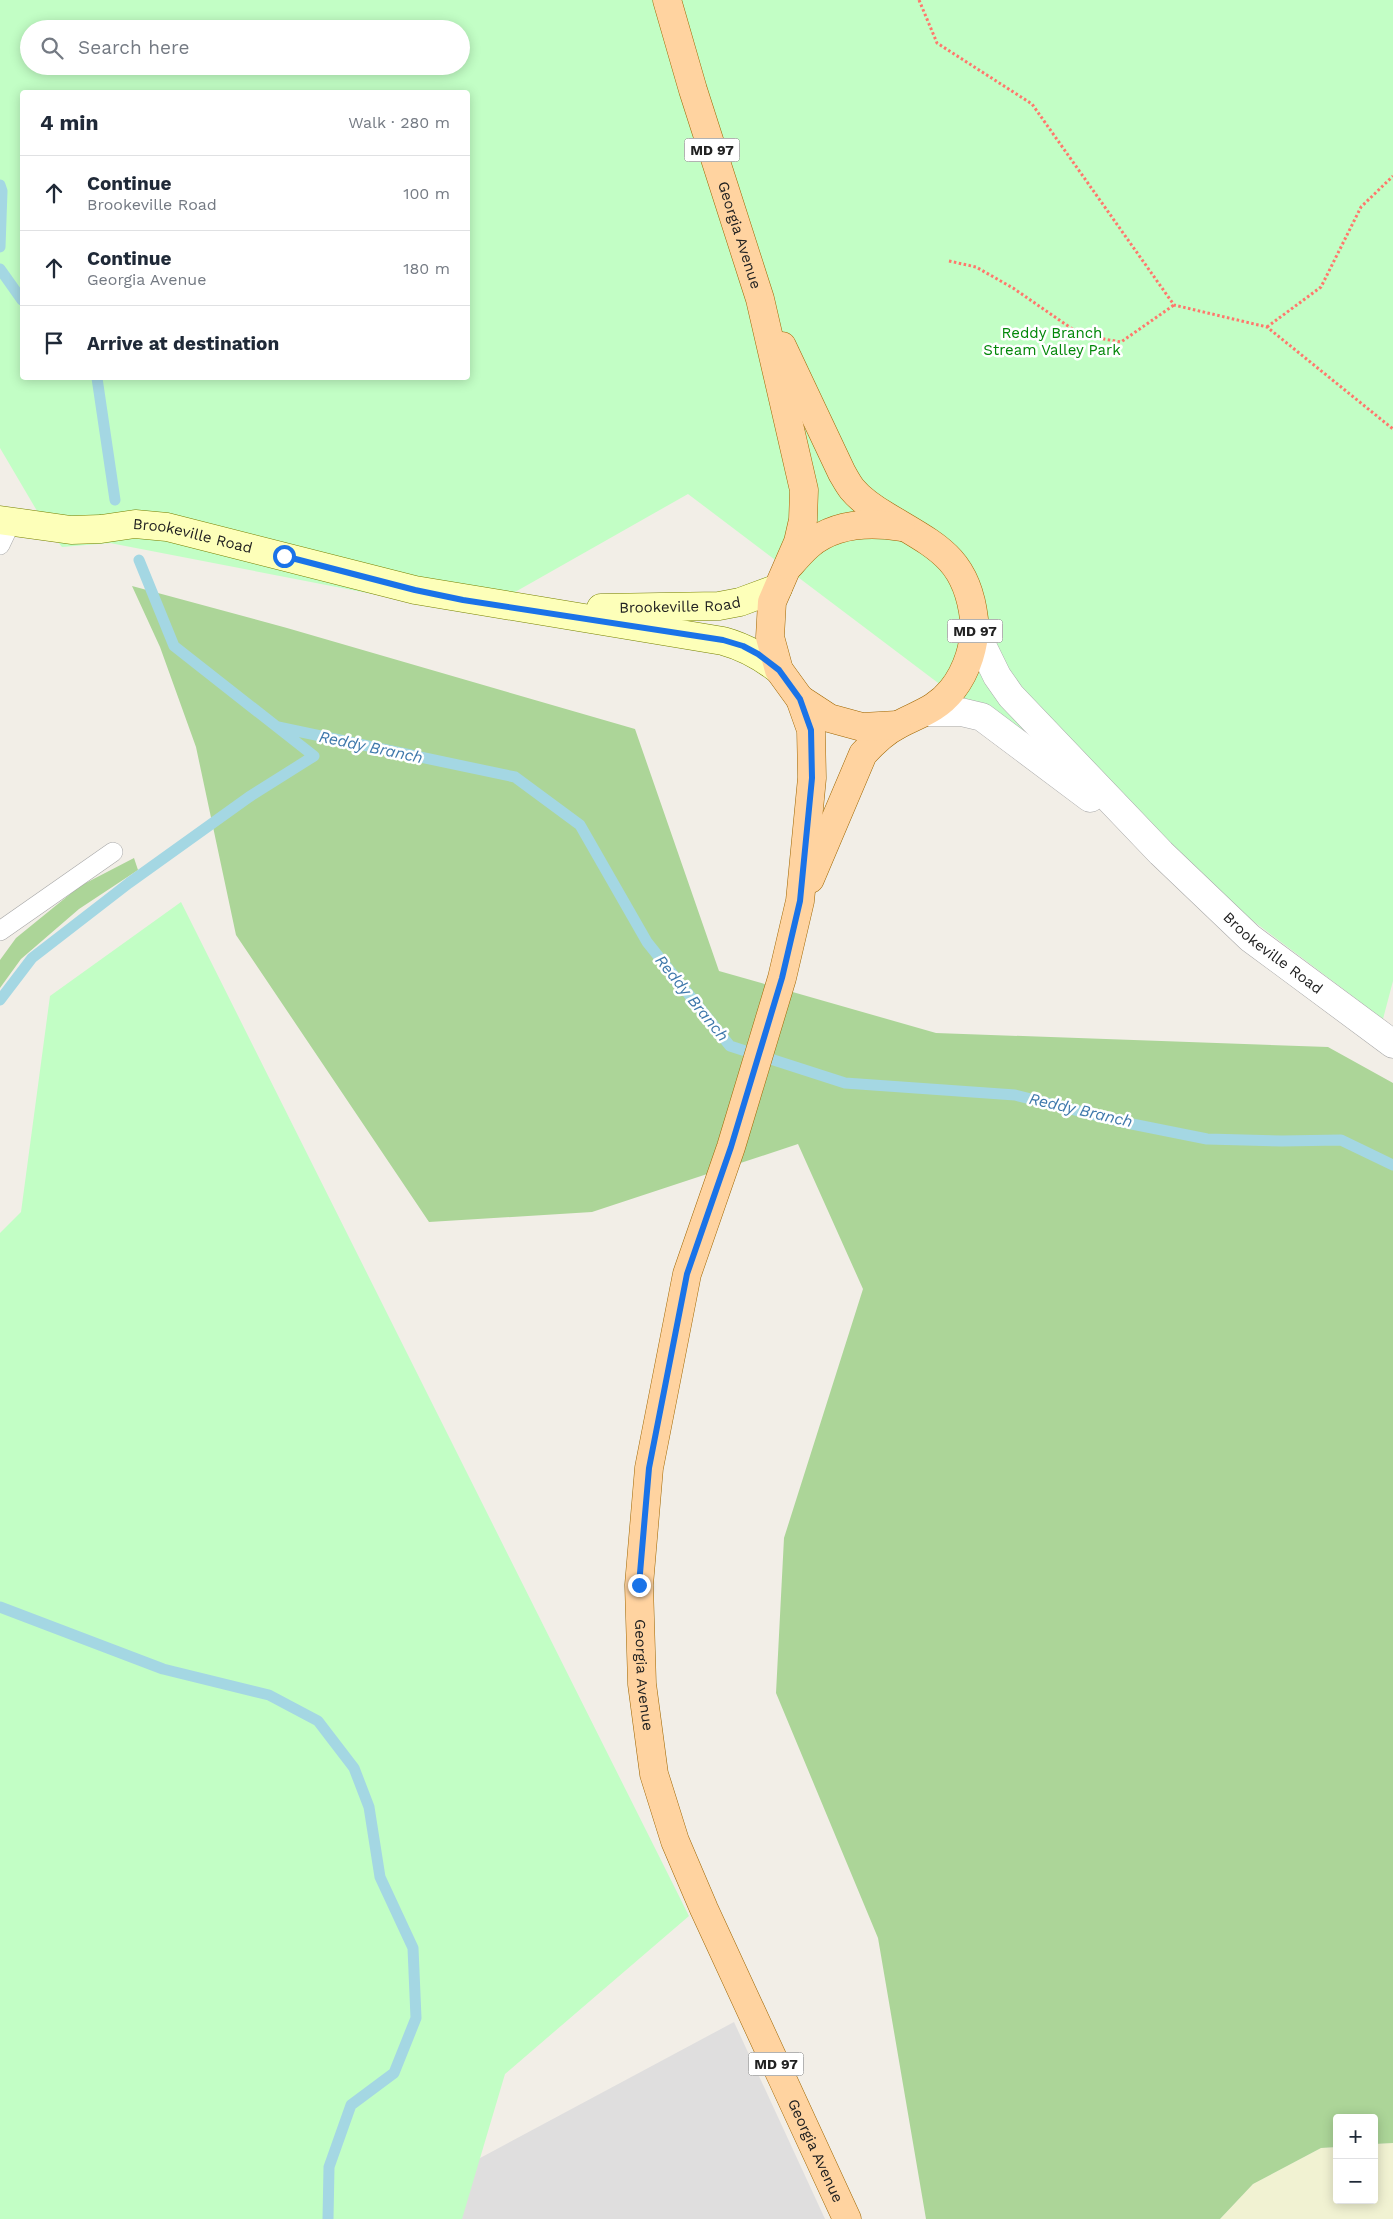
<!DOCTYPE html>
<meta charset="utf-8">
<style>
body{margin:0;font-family:"Work Sans",sans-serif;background:#f2f2f3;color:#1f2937}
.controls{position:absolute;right:15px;bottom:15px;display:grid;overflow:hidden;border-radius:5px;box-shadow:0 2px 12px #0003}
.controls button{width:45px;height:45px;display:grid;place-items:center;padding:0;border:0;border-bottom:1px solid #e0e1e3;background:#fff;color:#1f2937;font:25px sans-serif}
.stop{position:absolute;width:15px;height:15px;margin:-11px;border:4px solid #1a73e8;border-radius:50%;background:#fff}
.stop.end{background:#1a73e8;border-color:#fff;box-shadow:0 1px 5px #0008}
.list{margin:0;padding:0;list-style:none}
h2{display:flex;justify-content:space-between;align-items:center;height:65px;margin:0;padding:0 20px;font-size:21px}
h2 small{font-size:16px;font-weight:400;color:#747a83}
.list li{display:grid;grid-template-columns:32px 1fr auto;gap:15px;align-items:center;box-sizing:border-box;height:75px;padding:0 20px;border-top:1px solid #e0e1e3}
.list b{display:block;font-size:19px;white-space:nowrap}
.list p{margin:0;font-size:16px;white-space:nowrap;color:#747a83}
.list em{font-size:16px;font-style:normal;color:#747a83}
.icon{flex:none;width:28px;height:28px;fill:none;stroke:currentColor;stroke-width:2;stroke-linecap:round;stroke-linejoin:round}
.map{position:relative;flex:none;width:1393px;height:2219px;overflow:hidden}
.search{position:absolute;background:#fff;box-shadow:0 2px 12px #0003;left:20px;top:20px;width:450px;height:55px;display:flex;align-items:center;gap:12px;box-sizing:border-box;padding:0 18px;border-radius:28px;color:#747a83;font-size:19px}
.panel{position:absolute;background:#fff;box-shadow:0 2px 12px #0003;left:20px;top:90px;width:450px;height:290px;border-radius:5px}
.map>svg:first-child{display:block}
</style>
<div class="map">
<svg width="1393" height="2219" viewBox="0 0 1393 2219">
<rect width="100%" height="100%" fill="#f2eee7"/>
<path fill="#dfdede" d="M734 2022 825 2219H391L394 2204Z"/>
<path fill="#f1f2d2" d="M1393 2143V2219H1220L1253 2184 1321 2148 1337 2147V2200H1374V2144Z"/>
<path fill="#acd598" d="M132 586 287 628 635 729 719 971 936 1033 1328 1047 1393 1083V2143L1374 2144V2118H1337V2147L1321 2148 1253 2184 1220 2219H926L878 1938 776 1693 784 1538 863 1289 798 1144 592 1212 429 1222 236 935 196 747 160 647Z
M134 858 138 870 79 909 21 959 0 988V960L16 938 80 886Z"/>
<path fill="#c2fec5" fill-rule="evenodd" d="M0 0H1393V981L1383 1019 688 494 476 614 110 543 62 547 50 533 0 448ZM29 29H461V66H29ZM22 92H468V378H22Z
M181 902 689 1916 505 2074 462 2219H0V1233L21 1212 50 996Z"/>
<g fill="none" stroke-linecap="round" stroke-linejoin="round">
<path stroke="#a4d7e3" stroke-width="11" d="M0 185 2 191 0 247
M0 269 22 300
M97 378 115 500
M278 727 515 777 580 825 647 942 730 1046 845 1083 1015 1095 1127 1123 1207 1139 1282 1141 1341 1140 1393 1165
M0 1000 32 958 129 883 249 797 314 756 174 646 139 560
M0 1607 163 1669 269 1695 318 1721 354 1768 369 1807 380 1877 413 1948 416 2018 394 2073 351 2105 329 2167 328 2219"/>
<g stroke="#a8a8a8" stroke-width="20">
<path id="service" d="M0 545 11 522
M0 931 113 852"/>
</g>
<g stroke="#a8a8a8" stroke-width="29">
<g id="tertiary">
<path id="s1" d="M975 631 997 676 1011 696 1161 853 1250 938 1393 1044"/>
<path d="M927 712H961L982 717 1090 798"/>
</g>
</g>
<g stroke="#768100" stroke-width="29">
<g id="secondary">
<path id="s2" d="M0 520 71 530 101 529 135 524 167 527 415 590 723 641C745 647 761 656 779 670"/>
<path id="s3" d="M601 608 719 606 740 602 778 588"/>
</g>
</g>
<g stroke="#9f6600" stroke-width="29">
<g id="primary">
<path id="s4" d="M667 0 693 90 760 299 804 490 803 520 798 542 772 602 770 637 779 670 800 699 811 730 812 778 800 901 782 978 731 1147 687 1274 649 1468 639 1585 642 1684 654 1774 675 1841 704 1909 847 2219"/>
<path d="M782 346 842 473C845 478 848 484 852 489 861 500 876 510 888 517 936 546 967 558 974 619 976 644 967 671 952 690 936 710 918 714 898 725 884 732 873 743 863 754L810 879"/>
<path d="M790 565C796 558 802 551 809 545 835 523 869 522 901 527"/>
<path d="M800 699 829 718 862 727 897 725"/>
</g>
</g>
<path stroke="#ff776c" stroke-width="3" stroke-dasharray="2.5 2.5" stroke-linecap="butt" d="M919 0 937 43 1032 104 1174 305 1267 327 1393 429
M949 261 976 267 1013 288 1081 335 1121 342 1174 305
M1267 327 1321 287 1361 207 1393 176"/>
<use href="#service" stroke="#fff" stroke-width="19"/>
<use href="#tertiary" stroke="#fff" stroke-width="28"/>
<use href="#secondary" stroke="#fdffb9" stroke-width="28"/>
<use href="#primary" stroke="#ffd3a0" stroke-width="28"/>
</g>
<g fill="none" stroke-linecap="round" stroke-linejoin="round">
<path stroke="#1a73e8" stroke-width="6" d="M284 556 415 590 463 600 723 640 743 646 758 654 779 670 800 699 811 730 812 778 800 901 782 978 731 1147 687 1274 649 1468 639 1585"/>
</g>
<g text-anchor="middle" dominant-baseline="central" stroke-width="5" stroke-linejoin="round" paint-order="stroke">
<g fill="#fff" stroke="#646464" stroke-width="1">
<rect x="684.5" y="138.5" width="55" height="23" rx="4"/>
<rect x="947.5" y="619.5" width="55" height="23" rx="4"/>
<rect x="748.5" y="2052.5" width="55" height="23" rx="4"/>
</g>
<g font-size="14" font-weight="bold" fill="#212121">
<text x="712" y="150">MD 97</text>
<text x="975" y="631">MD 97</text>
<text x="776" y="2064">MD 97</text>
</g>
<g font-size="15" fill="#212121" stroke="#fff">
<text stroke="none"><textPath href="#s4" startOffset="246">Georgia Avenue</textPath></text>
<text stroke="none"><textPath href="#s2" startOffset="195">Brookeville Road</textPath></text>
<text stroke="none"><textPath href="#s3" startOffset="79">Brookeville Road</textPath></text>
<text stroke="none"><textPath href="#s1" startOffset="442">Brookeville Road</textPath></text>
<text stroke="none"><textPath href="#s4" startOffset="1732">Georgia Avenue</textPath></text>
<text stroke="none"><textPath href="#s4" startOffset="2242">Georgia Avenue</textPath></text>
</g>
<g font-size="15" fill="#028709" stroke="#fff">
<text x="1052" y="333">Reddy Branch<tspan x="1052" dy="17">Stream Valley Park</tspan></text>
</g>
<g font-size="16" font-style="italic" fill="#3e78ab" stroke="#fff">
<text transform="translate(371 747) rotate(12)">Reddy Branch</text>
<text transform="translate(692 998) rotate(51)">Reddy Branch</text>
<text transform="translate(1081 1110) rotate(13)">Reddy Branch</text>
</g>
</g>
</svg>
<div class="controls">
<button>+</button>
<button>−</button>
</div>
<div class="stop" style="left:284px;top:556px"></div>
<div class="stop end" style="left:639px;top:1585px"></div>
<div class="search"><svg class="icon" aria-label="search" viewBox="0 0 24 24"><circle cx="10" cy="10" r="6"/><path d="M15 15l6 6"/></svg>Search here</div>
<section class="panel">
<h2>4 min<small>Walk · 280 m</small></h2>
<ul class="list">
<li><svg class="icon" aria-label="ahead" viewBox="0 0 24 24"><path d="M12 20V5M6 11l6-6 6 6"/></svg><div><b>Continue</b><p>Brookeville Road</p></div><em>100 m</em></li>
<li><svg class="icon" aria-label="ahead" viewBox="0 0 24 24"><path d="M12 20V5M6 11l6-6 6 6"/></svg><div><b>Continue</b><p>Georgia Avenue</p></div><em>180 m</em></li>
<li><svg class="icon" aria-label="arrive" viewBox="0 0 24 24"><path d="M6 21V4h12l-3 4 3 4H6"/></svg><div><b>Arrive at destination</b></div></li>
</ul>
</section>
</div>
